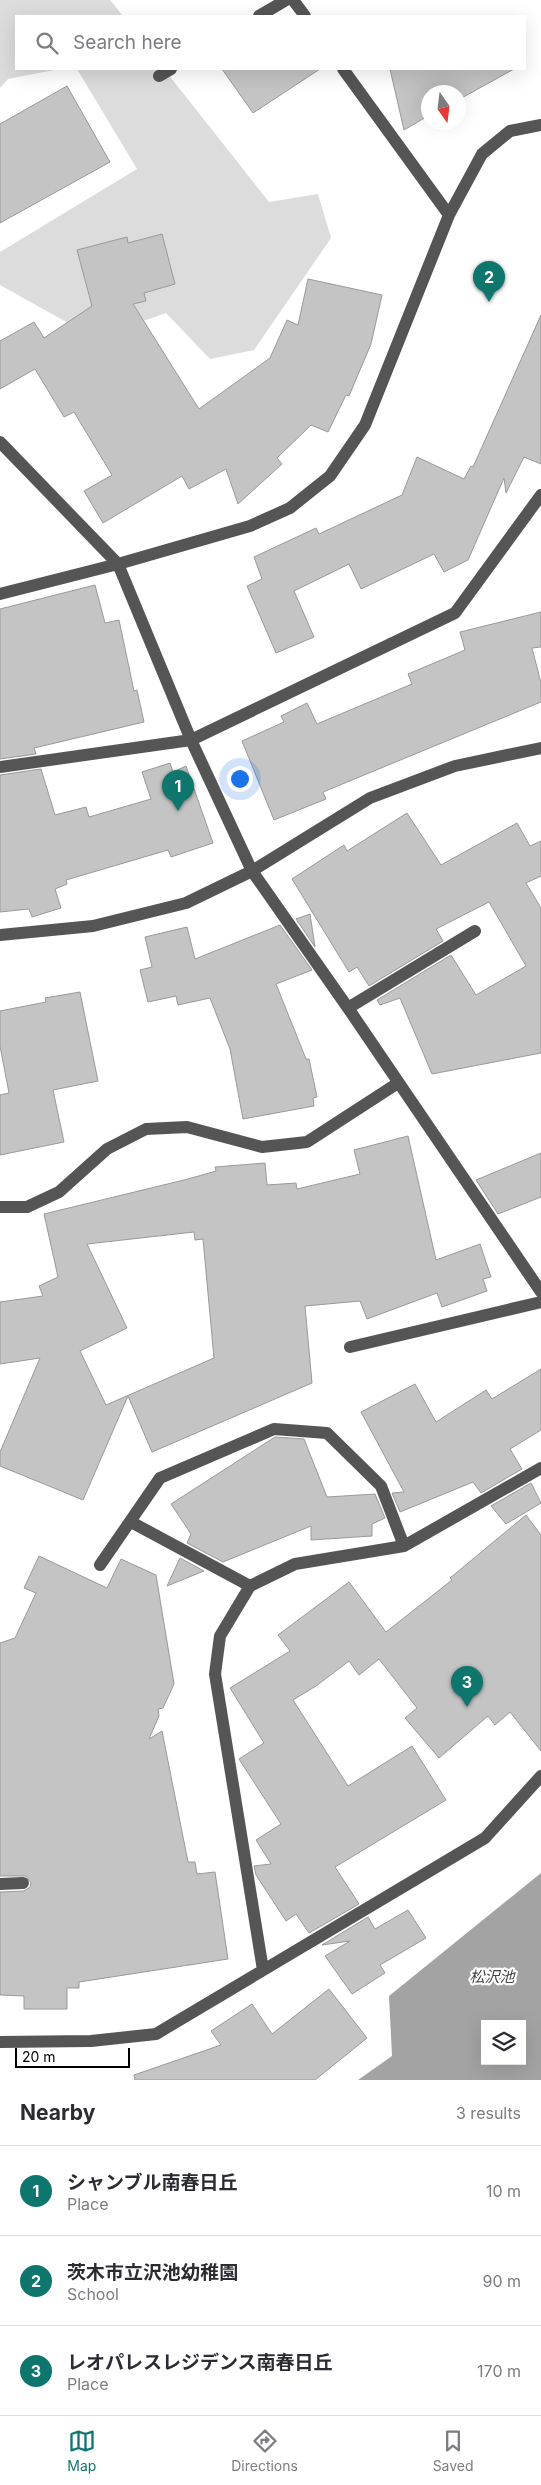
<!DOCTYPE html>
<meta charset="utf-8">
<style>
body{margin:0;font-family:Inter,"Noto Sans JP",sans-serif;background:#f7f7f7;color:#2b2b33}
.controls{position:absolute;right:15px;bottom:15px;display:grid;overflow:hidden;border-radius:0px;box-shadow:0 5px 20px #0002}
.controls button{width:45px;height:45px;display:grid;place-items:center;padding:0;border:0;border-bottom:1px solid #e1e1e2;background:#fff;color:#2b2b33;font:25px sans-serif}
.compass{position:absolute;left:421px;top:85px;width:45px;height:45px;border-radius:50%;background:#fff;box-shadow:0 5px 20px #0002;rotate:166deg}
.scale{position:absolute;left:15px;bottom:12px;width:115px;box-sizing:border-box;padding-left:5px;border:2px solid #000;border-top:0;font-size:14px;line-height:18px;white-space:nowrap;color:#000;-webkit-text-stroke:4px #fff;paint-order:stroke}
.you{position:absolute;left:239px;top:778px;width:18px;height:18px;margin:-12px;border:4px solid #fff;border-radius:50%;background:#1a73e8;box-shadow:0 0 0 8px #1a73e833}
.badge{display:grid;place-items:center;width:32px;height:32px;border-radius:50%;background:#0f766e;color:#fff;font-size:16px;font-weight:700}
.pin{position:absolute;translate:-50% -41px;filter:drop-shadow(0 1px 2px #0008)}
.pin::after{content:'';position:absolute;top:26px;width:18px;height:15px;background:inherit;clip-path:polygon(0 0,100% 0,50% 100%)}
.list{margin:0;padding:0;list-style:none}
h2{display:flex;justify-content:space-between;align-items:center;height:65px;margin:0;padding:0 20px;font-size:21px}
h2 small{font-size:16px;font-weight:400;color:#7c7c81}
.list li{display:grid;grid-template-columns:32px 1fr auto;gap:15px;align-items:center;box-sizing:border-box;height:90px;padding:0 20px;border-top:1px solid #e1e1e2}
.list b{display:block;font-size:19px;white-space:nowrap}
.list p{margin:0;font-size:16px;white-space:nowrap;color:#7c7c81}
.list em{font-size:16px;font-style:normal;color:#7c7c81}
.icon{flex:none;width:28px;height:28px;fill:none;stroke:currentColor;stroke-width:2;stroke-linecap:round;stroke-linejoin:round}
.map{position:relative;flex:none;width:541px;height:2080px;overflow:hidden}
.search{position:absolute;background:#fff;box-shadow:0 5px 20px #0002;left:15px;right:15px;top:15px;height:55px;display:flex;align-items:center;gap:12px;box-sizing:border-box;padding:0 18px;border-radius:0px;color:#7c7c81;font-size:19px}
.sheet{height:335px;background:#fff}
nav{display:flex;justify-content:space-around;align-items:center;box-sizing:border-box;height:70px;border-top:1px solid #e1e1e2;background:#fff;font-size:14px;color:#7c7c81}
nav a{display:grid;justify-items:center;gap:2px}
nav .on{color:#0f766e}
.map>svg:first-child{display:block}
</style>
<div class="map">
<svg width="541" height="2080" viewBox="0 0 541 2080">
<rect width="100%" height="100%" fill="#fff"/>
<path fill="#dcdcdc" d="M0 0H110L123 16H16V69H59L8 79 0 88Z
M77 69H164L269 202 318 194 331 238 254 350 210 359 166 313 95 338 0 285V252L137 169Z"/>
<path fill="#a3a3a3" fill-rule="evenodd" d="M541 1873V2080H358L392 2056 389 1996ZM485 2024H522V2061H485Z"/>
<path fill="#c4c4c4" stroke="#999" fill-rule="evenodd" d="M222 69H320L253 113Z
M390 69H514L458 100V92H428V116L404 130Z
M67 86 110 162 0 223V124Z
M162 234 175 284 144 293 146 301 133 304 199 409 270 358 287 320 298 325 308 279 382 295 371 344 349 396 346 395 328 432 311 425 277 458 282 464 238 504 226 469 189 489 182 476 103 523 84 491 112 475 74 412 64 417 35 369 0 389V341L34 322 44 338 92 306 77 250 127 237 128 243Z
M541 315V464L524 457 506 493 504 478 468 560 444 572 434 554 361 589 349 564 294 591 314 637 276 653 247 586 262 579 254 557 316 528 319 534 402 495 417 457 464 479 471 466 473 467Z
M95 585 105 623 119 620 134 691 137 690 144 722 34 748 36 754 0 759V609Z
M541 612V647L532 648 541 683V702L323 792 326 799 274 820 242 741 284 722 281 716 307 703 317 724 412 684 408 674 465 650 460 632Z
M170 763 173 772 186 766 213 843 171 857 168 850 66 880 67 884 55 889 61 908 32 917 29 909 0 912V775L41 769 55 815 86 807 89 817 151 799 142 772Z
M407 813 441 865 517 823 530 846 541 841V876L526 883 541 908V1053L432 1074 400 998 380 1005 377 1000 451 955 476 995 526 966 489 902 436 929 443 941 369 986 357 967 349 972 292 879 344 845 347 851Z
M310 914 315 947 296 919Z
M280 925 312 970 276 984 306 1059H309L317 1097 313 1098 314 1106 243 1119 230 1049 210 998 178 1005 176 996 148 1002 140 970 152 967 145 937 187 927 195 959Z
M80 992 98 1081 53 1090 64 1142 0 1155V1095L9 1093 0 1046V1011L46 1002 45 998Z
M408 1136 436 1260 480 1244 491 1277 483 1279 487 1291 442 1307 437 1293 367 1319 360 1301 305 1306 312 1383 152 1452 128 1396 83 1500 0 1466V1452L40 1358 0 1364V1302L43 1296 39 1286 58 1277 44 1214 188 1179 216 1171 215 1167 265 1163 267 1185 296 1183 297 1189 360 1174 354 1150ZM194 1232 195 1240 203 1239 214 1358 106 1405 80 1351 127 1328 87 1244Z
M541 1153V1197L498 1214 476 1180Z
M541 1369V1430L510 1449 522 1469 481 1493 473 1482 400 1512 392 1493 404 1492 361 1412 415 1384 436 1422 486 1390 492 1399Z
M275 1437 304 1439 327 1497 375 1494 385 1518 372 1524V1536L311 1540V1526L223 1562 187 1543 191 1534 171 1504Z
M531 1483 541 1503 506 1524 491 1506Z
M526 1515 541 1535V1751L510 1712 495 1725 488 1716 439 1758 405 1718 417 1708 379 1659 359 1675 349 1661 316 1686 293 1700 348 1786 412 1746 446 1800 335 1867 359 1904 309 1933 296 1914 286 1921 256 1875 254 1866 271 1864 256 1840 281 1824 239 1759 264 1743 230 1688 290 1651 278 1635 349 1582 386 1632 452 1580 450 1578Z
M39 1556 107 1588 121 1559 156 1575 174 1684 163 1708 158 1709 159 1716 149 1739 162 1731 188 1862H195L197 1874 215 1872 228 1959 79 1982V1988H67V2009H24V1996L0 1995V1892L24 1891 30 1887 31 1883 26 1876H0V1643L15 1638 36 1593 24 1588Z
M180 1558 204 1571 167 1586Z
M408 1910 426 1938 380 1965 385 1973 352 1994 325 1956 350 1941 322 1945 368 1917 375 1929Z
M329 1989 367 2038 315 2080H135L134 2075 221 2045 211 2031 252 2004 272 2034Z"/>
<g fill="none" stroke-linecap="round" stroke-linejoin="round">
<path stroke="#555" stroke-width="12" d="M293 0 305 16
M259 16 286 0
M343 69 449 215
M159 76 171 69
M0 442 118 564 191 740 252 871 348 1008 541 1292
M0 594 118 564 250 526 290 508 330 476 365 425 449 215 482 154 510 131 541 125
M0 767 191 740 455 613 541 495
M0 935 93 926 186 903 252 871 370 798 455 766 541 748
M348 1008 475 931
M0 1207H27L59 1192 107 1149 146 1129 187 1127 262 1147 307 1142 398 1083
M350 1347 541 1302
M131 1522 250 1586
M100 1565 160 1478 274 1429 327 1433 381 1486 404 1546
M0 1884 23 1883
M263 1970 215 1674 220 1636 250 1586 295 1564 404 1546 541 1468
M0 2042 91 2041 156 2034 485 1838 541 1776"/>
</g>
<g text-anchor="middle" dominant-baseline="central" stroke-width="4.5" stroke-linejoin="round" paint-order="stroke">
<g font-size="15" font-style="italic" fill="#444" stroke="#fff">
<text x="492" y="1976">松沢池</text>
</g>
</g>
</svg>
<div class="controls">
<button><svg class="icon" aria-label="layers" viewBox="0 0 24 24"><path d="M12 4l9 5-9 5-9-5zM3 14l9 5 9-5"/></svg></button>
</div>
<svg class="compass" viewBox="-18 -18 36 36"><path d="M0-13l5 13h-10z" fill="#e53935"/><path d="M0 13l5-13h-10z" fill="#7c7c81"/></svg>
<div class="scale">20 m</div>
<div class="you"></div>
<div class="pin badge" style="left:178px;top:811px">1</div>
<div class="pin badge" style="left:489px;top:302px">2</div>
<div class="pin badge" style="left:467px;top:1707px">3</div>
<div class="search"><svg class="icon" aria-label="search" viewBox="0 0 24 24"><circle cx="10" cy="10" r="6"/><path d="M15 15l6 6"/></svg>Search here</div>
</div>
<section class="sheet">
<h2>Nearby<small>3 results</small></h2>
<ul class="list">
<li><span class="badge">1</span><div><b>シャンブル南春日丘</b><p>Place</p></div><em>10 m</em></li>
<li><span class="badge">2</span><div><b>茨木市立沢池幼稚園</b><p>School</p></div><em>90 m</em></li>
<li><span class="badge">3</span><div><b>レオパレスレジデンス南春日丘</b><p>Place</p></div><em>170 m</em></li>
</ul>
</section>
<nav>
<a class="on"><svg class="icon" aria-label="map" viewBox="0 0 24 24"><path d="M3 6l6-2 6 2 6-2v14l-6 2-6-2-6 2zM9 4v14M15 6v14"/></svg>Map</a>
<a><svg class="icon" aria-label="directions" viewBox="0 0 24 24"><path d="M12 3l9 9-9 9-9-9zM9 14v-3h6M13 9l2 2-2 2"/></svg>Directions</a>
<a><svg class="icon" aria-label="saved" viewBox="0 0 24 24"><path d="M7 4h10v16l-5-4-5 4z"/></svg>Saved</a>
</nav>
